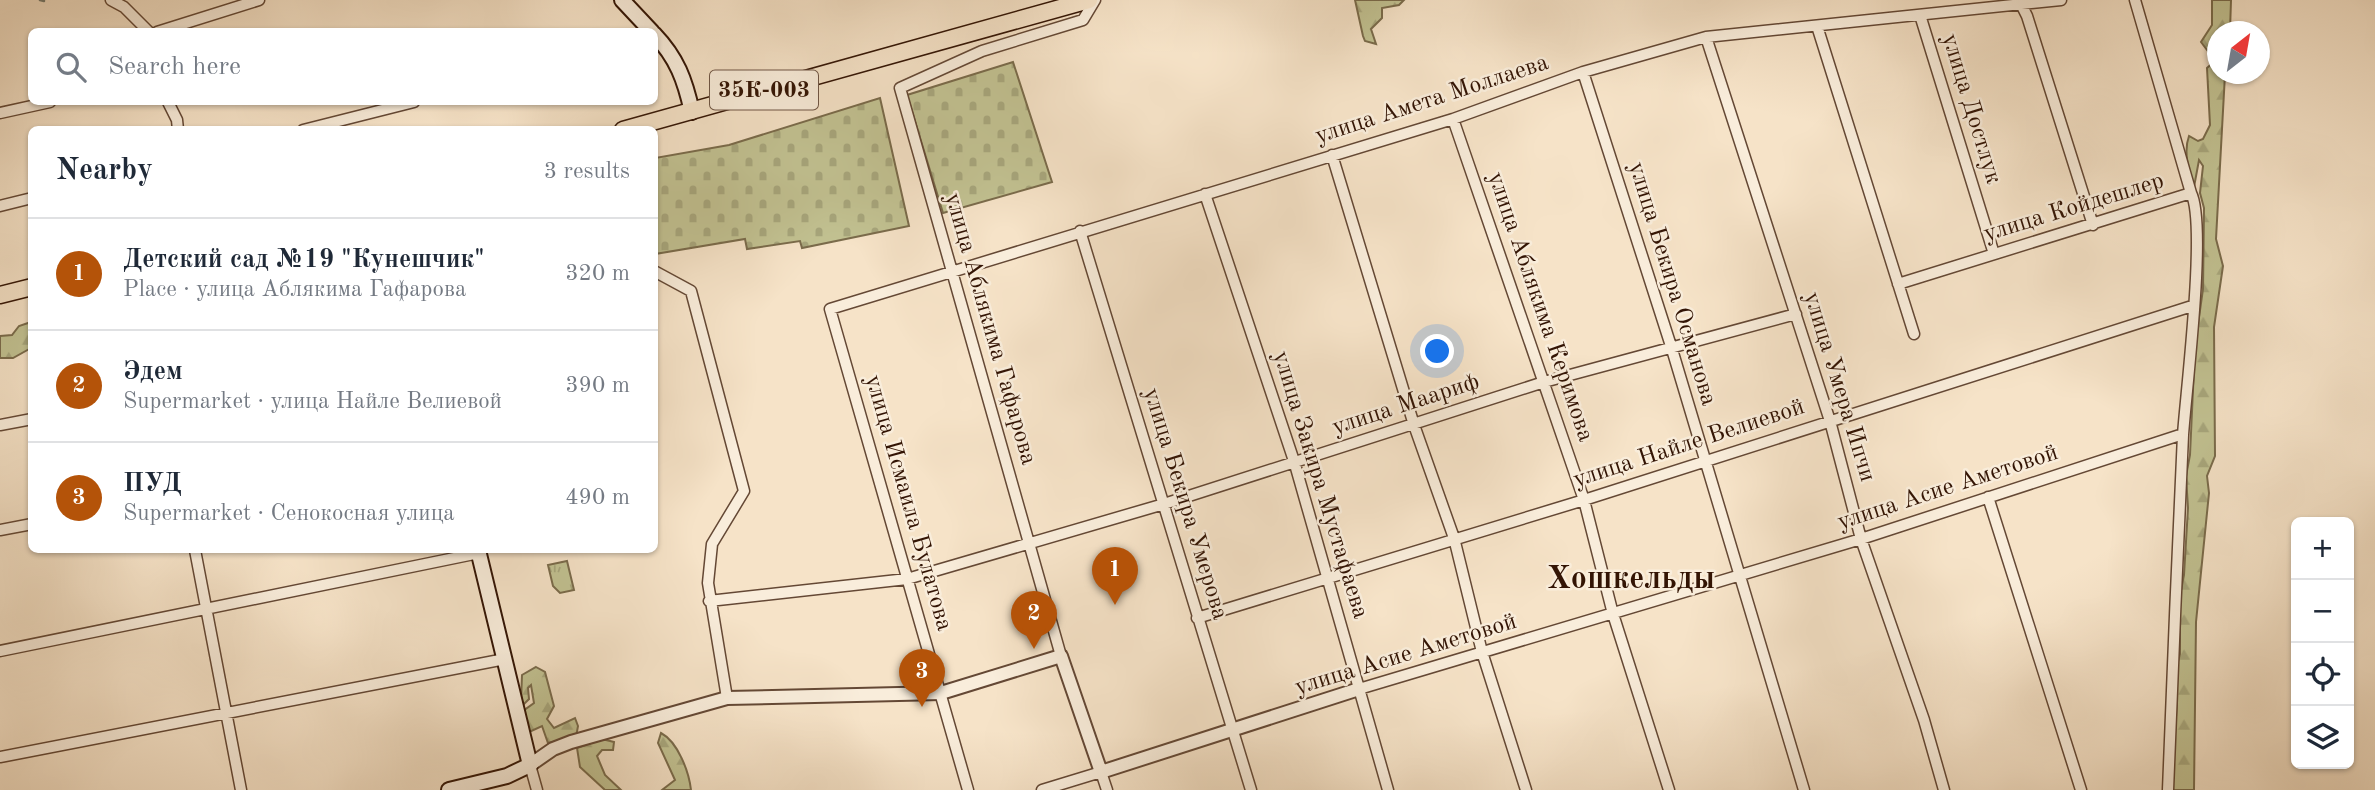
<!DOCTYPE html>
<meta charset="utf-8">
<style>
body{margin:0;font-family:"Old Standard TT",serif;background:#f2f2f3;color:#1f2937}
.controls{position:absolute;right:21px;bottom:21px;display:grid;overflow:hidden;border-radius:10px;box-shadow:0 2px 5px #0004}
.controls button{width:63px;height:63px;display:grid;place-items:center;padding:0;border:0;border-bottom:2px solid #e0e1e3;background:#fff;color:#1f2937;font:35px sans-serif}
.compass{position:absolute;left:2207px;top:21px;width:63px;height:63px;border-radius:50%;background:#fff;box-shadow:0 2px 5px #0004;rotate:31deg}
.you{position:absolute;left:1438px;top:352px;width:24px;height:24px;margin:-18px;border:5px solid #fff;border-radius:50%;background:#1a73e8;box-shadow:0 0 0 10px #1a73e833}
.badge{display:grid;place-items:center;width:46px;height:46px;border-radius:50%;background:#b45309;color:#fff;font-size:23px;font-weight:700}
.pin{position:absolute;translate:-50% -58px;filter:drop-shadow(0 2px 4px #0008)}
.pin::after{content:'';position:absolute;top:37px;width:24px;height:21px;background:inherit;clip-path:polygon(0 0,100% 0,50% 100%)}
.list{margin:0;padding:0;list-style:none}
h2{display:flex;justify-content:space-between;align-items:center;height:91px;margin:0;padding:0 28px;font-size:30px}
h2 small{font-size:23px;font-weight:400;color:#747a83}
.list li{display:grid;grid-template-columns:46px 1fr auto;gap:21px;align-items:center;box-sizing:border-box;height:112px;padding:0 28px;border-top:2px solid #e0e1e3}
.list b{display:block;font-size:26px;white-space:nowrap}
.list p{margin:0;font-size:23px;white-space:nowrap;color:#747a83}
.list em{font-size:23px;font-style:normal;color:#747a83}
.icon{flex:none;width:38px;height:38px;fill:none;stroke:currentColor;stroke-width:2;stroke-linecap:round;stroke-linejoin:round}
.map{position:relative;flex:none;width:2375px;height:790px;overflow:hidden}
.search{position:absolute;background:#fff;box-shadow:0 2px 5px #0004;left:28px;top:28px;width:630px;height:77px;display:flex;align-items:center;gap:18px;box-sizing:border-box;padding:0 24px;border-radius:10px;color:#747a83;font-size:26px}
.panel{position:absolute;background:#fff;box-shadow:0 2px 5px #0004;left:28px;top:126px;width:630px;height:427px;border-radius:10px}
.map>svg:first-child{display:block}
</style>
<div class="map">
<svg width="2375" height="790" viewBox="0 0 2375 790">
<defs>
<pattern id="grass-tufts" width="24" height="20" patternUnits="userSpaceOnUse" patternTransform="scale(1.75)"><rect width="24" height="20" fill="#c2c292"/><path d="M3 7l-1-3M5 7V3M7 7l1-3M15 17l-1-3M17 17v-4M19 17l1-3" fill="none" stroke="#a7a67c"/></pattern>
<pattern id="forest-firs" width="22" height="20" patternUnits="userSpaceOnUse" patternTransform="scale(1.75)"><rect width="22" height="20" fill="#c2c292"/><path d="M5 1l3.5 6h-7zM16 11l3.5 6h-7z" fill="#a7a67c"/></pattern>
<pattern id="cemetery-stones" width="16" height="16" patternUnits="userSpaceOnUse" patternTransform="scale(1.75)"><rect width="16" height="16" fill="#c2c292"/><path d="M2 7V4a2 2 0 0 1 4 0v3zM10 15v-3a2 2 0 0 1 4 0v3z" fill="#a7a67c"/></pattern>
</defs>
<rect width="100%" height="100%" fill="#f6e3c8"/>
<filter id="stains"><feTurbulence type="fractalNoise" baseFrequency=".00286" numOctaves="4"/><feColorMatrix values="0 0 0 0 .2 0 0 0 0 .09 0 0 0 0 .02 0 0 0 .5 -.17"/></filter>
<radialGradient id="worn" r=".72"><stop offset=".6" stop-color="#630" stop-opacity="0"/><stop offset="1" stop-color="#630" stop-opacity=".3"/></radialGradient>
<path fill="url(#grass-tufts)" stroke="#7a6b4b" stroke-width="2" d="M567 561 574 590 560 593 553 586 548 565Z"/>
<path fill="url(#forest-firs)" stroke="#7a6b4b" stroke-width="2" d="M1355 0H1404L1399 5 1382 8V18L1371 29 1376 44 1365 41 1363 36Z
M2212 0H2231L2230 31 2218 32 2217 56 2210 54 2201 42 2212 25Z
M2215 61H2217L2218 74H2225L2216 239 2223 266 2214 327 2215 456 2207 476 2209 493 2196 622 2194 790H2171L2177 702 2176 669 2180 654V596L2184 575 2188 508 2186 476 2190 455 2195 346 2203 289 2204 208 2200 193 2203 166 2199 160 2194 187C2189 172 2183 152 2189 136L2198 141 2203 139 2210 125 2207 68Z
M31 322V348L13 358H0V336L12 335 19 326Z
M536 667 545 672 554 706 547 719 554 728 575 718 578 726 576 737 548 743 542 726 529 732 523 711 534 703 531 685 528 688 529 699 524 704 521 702 522 675Z
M661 733C678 742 689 772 691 790H662L675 780 658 743Z
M602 739 614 742 613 750H602L597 756 605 775 621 790H605L580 767 577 748Z"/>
<path fill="url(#cemetery-stones)" stroke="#7a6b4b" stroke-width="2" d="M1013 62 1052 182 943 213 907 95Z
M880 98 909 226 802 248 800 241 747 249 745 239 655 254V158L729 145Z"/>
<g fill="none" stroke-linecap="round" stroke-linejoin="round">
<path stroke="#737a6f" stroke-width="2.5" d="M40 0 44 1"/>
<g stroke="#644835" stroke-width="13">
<path id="minor" d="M111 0 124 7 149 32
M2019 0 2027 16 2093 225
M1920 15 1994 254
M1817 26 1914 334
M157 32 259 0
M1706 37 1830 421 1861 539 1924 720 1944 790
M1583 72 1671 346 1804 790
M168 102 177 120 178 130
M0 113 50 102
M1453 119 1584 500 1613 614 1669 790
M303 130 414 102
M1332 155 1414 425 1454 538 1482 652 1526 790
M1205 194 1294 461 1388 790
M0 206 32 198
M1080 231 1251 790
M654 271 691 291 744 491 712 544 708 583 727 698
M1898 284 2191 193 2135 0
M0 425 32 419
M1988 497 2081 790
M0 530 32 524
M195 550 241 790
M709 601 907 579 1164 504 1544 382 1796 314
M1197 618 1584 500 2192 306
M0 651 479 553
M1061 656 900 88 982 51 1083 20 1095 0
M1359 689 1861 539 2183 434
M0 757 505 659
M530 765 537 790
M968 790 830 309 1453 119 1583 72 1706 37 2061 0
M1042 790 1101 772 1107 790
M2168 790C2173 672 2177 553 2183 435 2186 391 2207 224 2191 193"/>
</g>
<g stroke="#644835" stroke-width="16">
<path id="tertiary" d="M530 765 553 749 571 742 727 698 941 693 1061 656 1101 772 1359 689"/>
</g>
<g stroke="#331404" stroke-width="18">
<path id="secondary" d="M622 0 652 32
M654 34C677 58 685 80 692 112
M449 790 507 776 530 765 478 550"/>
</g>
<g stroke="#331404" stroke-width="19">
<path id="primary" d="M623 130 1089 0
M0 295 32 287"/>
</g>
<use href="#minor" stroke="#f9eddb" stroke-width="10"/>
<use href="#tertiary" stroke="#f9eddb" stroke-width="12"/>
<use href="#secondary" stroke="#f9eddb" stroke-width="14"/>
<use href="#primary" stroke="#f6e3c8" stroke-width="16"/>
</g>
<g text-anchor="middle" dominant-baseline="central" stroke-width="5" stroke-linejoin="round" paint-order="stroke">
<rect fill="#f9eddb" stroke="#6e5544" stroke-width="2" x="710" y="70.5" width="108" height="39" rx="5"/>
<g font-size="23" font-weight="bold" fill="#331404">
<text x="764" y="90">35К-003</text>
</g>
<g font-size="24" fill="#331404" stroke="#f9eddb">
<text transform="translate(1432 100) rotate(-18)">улица Амета Моллаева</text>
<text transform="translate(1971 109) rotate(73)">улица Достлук</text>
<text transform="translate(2074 208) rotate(-17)">улица Койдешлер</text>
<text transform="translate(1672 284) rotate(73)">улица Бекира Османова</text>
<text transform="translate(1540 307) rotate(71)">улица Аблякима Керимова</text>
<text transform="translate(990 329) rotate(74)">улица Аблякима Гафарова</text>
<text transform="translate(1839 387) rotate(73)">улица Умера Ипчи</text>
<text transform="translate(1406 405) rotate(-18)">улица Маариф</text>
<text transform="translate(1689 444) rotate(-18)">улица Найле Велиевой</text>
<text transform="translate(1320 485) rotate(73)">улица Закира Мустафаева</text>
<text transform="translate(1948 488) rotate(-18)">улица Асие Аметовой</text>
<text transform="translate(908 503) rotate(74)">улица Исмаила Булатова</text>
<text transform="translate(1185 504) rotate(73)">улица Бекира Умерова</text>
<text transform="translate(1406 655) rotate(-17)">улица Асие Аметовой</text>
</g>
<g font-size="32" font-weight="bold" fill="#331404" stroke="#f9eddb">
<text x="1631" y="580">Хошкельды</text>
</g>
</g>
<rect width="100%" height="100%" filter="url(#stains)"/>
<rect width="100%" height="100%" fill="url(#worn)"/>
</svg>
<div class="controls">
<button>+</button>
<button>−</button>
<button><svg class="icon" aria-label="locate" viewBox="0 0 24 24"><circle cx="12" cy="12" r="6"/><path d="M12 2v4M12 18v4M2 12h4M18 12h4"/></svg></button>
<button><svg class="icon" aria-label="layers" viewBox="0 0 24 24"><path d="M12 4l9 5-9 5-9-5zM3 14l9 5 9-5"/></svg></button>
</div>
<svg class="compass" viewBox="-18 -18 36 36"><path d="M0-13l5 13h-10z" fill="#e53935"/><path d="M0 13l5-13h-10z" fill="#747a83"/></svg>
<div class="you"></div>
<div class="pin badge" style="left:1115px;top:605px">1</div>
<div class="pin badge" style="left:1034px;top:649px">2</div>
<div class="pin badge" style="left:922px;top:707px">3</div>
<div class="search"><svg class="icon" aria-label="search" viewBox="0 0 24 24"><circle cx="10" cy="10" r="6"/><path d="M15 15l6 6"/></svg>Search here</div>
<section class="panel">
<h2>Nearby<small>3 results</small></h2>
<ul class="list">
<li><span class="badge">1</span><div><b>Детский сад №19 &quot;Кунешчик&quot;</b><p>Place · улица Аблякима Гафарова</p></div><em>320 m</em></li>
<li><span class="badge">2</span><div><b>Эдем</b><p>Supermarket · улица Найле Велиевой</p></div><em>390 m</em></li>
<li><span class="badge">3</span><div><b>ПУД</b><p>Supermarket · Сенокосная улица</p></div><em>490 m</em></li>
</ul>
</section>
</div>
